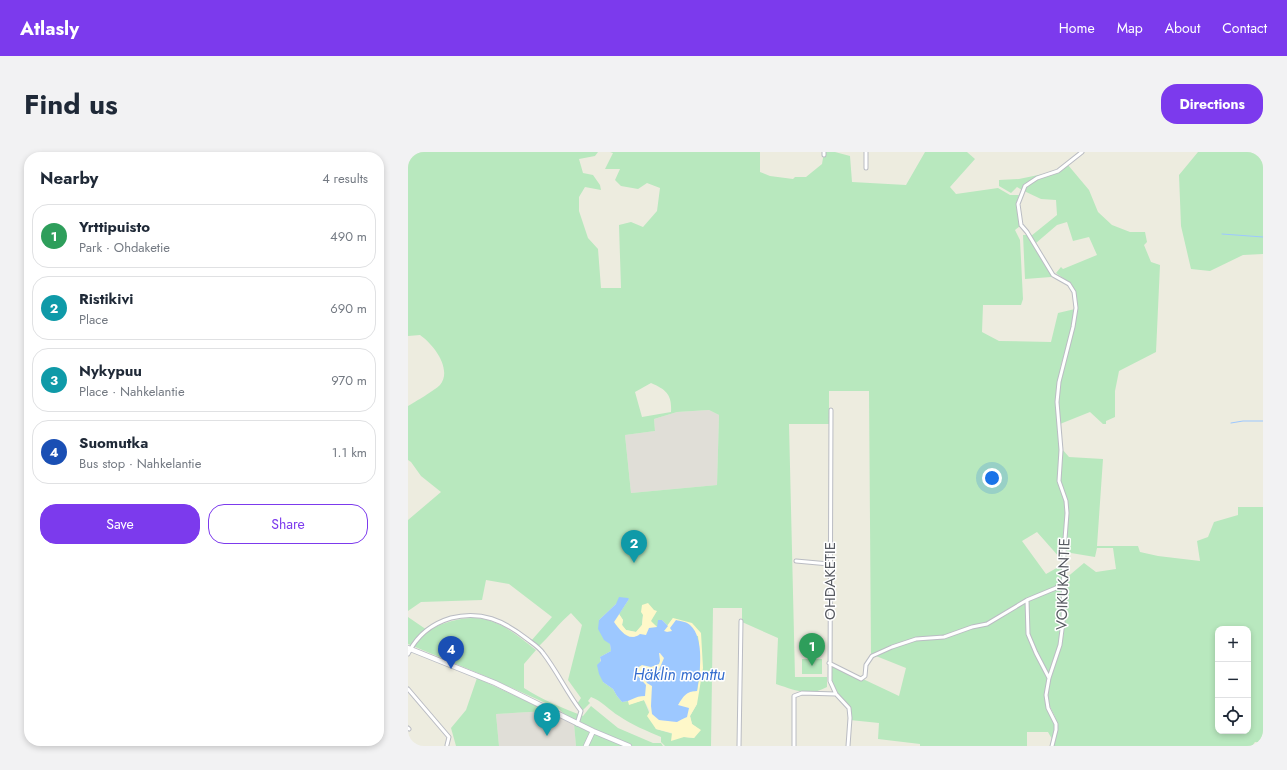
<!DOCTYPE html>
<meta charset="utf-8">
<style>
body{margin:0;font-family:Jost,sans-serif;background:#f2f2f3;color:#1f2937}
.controls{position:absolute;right:12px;bottom:12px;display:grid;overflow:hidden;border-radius:8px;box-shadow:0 2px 6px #0003}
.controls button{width:36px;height:36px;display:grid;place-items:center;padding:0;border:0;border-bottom:1px solid #e0e1e3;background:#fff;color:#1f2937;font:20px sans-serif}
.you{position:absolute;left:584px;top:326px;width:14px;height:14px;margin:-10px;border:3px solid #fff;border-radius:50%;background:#1a73e8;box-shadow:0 0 0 6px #1a73e833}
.badge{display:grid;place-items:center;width:26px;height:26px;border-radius:50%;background:#7c3aed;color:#fff;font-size:13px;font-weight:700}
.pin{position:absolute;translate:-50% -33px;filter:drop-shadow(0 1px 2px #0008)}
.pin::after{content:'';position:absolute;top:21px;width:14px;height:12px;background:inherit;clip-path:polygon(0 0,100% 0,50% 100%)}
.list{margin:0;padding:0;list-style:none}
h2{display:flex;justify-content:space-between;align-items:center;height:52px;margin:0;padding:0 16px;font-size:17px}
h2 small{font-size:13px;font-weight:400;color:#747a83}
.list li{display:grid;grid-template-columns:26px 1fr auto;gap:12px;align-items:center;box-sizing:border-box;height:64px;margin:0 8px 8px;padding:0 8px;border:1px solid #e0e1e3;border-radius:16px}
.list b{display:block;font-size:15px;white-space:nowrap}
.list p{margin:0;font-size:13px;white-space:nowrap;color:#747a83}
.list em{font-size:13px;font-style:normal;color:#747a83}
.actions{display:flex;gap:8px;padding:12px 16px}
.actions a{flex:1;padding:9px 0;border:1px solid #7c3aed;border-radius:16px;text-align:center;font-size:14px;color:#7c3aed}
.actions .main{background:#7c3aed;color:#fff}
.icon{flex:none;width:22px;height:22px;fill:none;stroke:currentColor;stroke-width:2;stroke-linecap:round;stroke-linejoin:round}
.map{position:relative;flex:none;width:855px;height:594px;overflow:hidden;border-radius:16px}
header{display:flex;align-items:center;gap:24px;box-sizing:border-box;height:56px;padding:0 20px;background:#7c3aed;color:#fff}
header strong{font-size:19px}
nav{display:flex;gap:22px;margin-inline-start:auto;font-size:14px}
.intro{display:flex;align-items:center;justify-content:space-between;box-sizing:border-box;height:96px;padding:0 24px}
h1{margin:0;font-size:28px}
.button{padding:10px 18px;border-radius:16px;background:#7c3aed;color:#fff;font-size:14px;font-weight:700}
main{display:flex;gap:24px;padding:0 24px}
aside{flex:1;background:#fff;border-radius:16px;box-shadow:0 2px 6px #0003}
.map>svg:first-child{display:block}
</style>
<header>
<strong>Atlasly</strong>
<nav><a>Home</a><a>Map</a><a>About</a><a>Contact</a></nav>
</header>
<div class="intro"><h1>Find us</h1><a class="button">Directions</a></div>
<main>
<aside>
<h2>Nearby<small>4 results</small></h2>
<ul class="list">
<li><span class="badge" style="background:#2e9e5b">1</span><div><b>Yrttipuisto</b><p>Park · Ohdaketie</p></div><em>490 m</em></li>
<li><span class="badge" style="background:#0f9aa8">2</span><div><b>Ristikivi</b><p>Place</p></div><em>690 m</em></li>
<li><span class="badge" style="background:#0f9aa8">3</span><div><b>Nykypuu</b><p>Place · Nahkelantie</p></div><em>970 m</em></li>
<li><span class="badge" style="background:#1a4fb4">4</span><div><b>Suomutka</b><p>Bus stop · Nahkelantie</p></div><em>1.1 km</em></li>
</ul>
<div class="actions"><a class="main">Save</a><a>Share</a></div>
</aside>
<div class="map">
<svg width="855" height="594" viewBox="0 0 855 594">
<rect width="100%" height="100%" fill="#edecdf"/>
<path fill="#e0ded7" d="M301 258 311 263 309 333 223 341 217 283 247 279 246 267 269 260Z
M139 559 166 572 168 594H91L88 562Z"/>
<path fill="#b8e8be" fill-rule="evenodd" d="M0 0H190L187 4 171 7 175 21 185 23 192 33 193 38 177 35 171 45V59L180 86 190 97 193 136H213L211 73 223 70 235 75 249 59 252 36 239 31 230 37 213 34 207 28 212 17H197L205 1 202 0H352V20L362 24 385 27 387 25H398L414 12 416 0H427L442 4 444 30 498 33 517 0H559L567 7 542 35 548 42 590 36 602 43H611L608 52 612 74 607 78 612 88 615 147 613 153H575L574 180 591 189 643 190 650 161 667 157 664 175 653 213 650 229 652 297 650 330 656 349 657 361 654 405 652 406 629 380 614 389 638 422 654 413C654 439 657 468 651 493 647 510 638 526 637 543 637 557 649 568 647 578 647 581 645 584 644 587L640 580H619V594H512V592L470 587 471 571 442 568 441 556 428 542 422 529 421 511 491 544 498 516 463 502 461 239H421V272H381L387 525H419V535C401 545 386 538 368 532L370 486 334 470V456H305L303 594H257L253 590V585C239 579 224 573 211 564 201 558 194 549 183 545L180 549 182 551 175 558 169 552 173 546 160 528 174 473 163 461C151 471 142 484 130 495L123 489 144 465 101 432 78 428 74 448 13 450 0 459V368L33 340 13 324 3 310 0 308V254C7 250 27 238 32 233 45 217 25 192 12 183L0 184ZM243 231C259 238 264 243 263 260L234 265 227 240ZM301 258 311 263 309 333 223 341 217 283 247 279 246 267 269 260ZM221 447 211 462 215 468 214 473 218 478 228 480 234 473 235 463 249 475 254 468 260 474 265 466 289 552 282 564 284 572 292 578 286 586 276 585 248 577 236 548 222 552 220 549 214 550 209 544 205 537 195 530 192 505 203 499 202 492 191 468 208 452Z
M790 0H855V102L835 103 802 119 783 117 773 74 771 23Z
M660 13 681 38 690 60 704 73 722 80H737L739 90 736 93 743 110 752 113 748 200 711 219 707 239V265L698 269V272H695L682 260 652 272 650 250 652 230 666 175 667 139 662 131 648 121 653 115 655 117 689 103 681 85 665 89 659 70 649 73 628 91 623 84 649 63 648 48 633 47 616 39C622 27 638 26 649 21 653 19 656 16 660 13Z
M640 21C630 25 619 29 614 38L609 35 603 41 591 34V28L611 27Z
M615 83H620L644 123 643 125 617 127Z
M654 297 661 305 695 307 689 394H730L732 400 750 404 792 409 789 389 800 385 806 370 830 363V355H855V591L847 590 844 594H646C647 587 650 580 649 573 648 560 639 557 640 541 641 525 649 510 653 494 659 473 656 449 657 427L676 411 688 420 708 417 705 396H689L687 405 657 400 660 361 652 329ZM810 477H840V579H810Z
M0 465 19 478C69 456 88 465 128 498L116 512V536C134 548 155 556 175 564L183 554 210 576 245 591H253L255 594H168L166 572 151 557 77 524 0 492Z
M394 507H414V522H394Z
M69 526 139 559 88 562 91 594H48L43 576 58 558Z"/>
<path fill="#fef8c9" d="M240 451 246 458 249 459 243 469 249 475 238 483 221 485 214 482 206 470 211 462 215 468 214 473 218 478 228 480 234 473 235 463 233 460 234 453Z
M265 466 284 471 293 481 295 516 289 552 282 564 284 572 293 578 286 586 276 585 263 589 264 581 248 577 239 564 242 559 236 548 221 553 220 549 228 544 237 543 230 525 227 521 226 518 234 513 243 515 252 509 251 501 256 506 251 518H239L234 522 239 531 244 534 243 554 251 568 269 570 271 568C270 564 269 559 270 555 270 545 280 539 289 539 293 521 292 503 290 484L255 479Z"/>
<path fill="#9dc8ff" d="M211 445 220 446 221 447 206 470C212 478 221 491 232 482L238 483 241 476 249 475 250 468H254L260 474 256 479 259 480 264 479 262 476 268 468C272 469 279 470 282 473 297 486 292 522 289 539 278 539 275 545 270 553L281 556 279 565C275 567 272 568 269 570L251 568 244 562 243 554 244 534 239 531 234 522 239 518H251L256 506 252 501H251L252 509 251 512 243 515 234 513 226 518 227 521 238 533 237 544C226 544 224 549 214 550L209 544 205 537 195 530 191 522 189 513 193 509 192 505 203 499 202 492 196 488 190 477 191 468 208 452Z"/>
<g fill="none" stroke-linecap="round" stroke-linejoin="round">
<path stroke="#9dc8ff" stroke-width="1" d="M814 82 855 85
M823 271 835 269H855"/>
<g stroke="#babcc3" stroke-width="5">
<path id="street" d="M458 0V16
M416 3V0
M423 258 422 529 428 542 441 556 442 566 440 594
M388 409 421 412
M619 448 620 482 628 501 641 526
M0 502C9 483 23 472 43 466 73 458 96 469 119 487 124 491 131 495 135 501 149 519 159 541 173 559L169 572
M421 511 453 527 457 524 458 513 464 504 484 495 508 487 536 485 564 475 579 472 619 448 648 436 655 430
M0 537 41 585 39 593
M0 576 1 577
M331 594 333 469
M386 594V544L394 541 428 542
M644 594 648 578V572L640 556 638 543 641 526 652 493 655 470 656 400 659 361 658 349 651 329 653 298 649 250 651 230 665 175 668 156 666 140 661 132 645 123 619 80 613 73 610 52 617 34 629 26 650 19 674 0"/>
</g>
<g stroke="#babdc5" stroke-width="6">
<path id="secondary" d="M0 496 87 531 185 579 221 594
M178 594 185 579"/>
</g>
<use href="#street" stroke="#fff" stroke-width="3"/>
<use href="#secondary" stroke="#fff" stroke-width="4.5"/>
</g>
<g text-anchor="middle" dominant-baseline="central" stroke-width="3" stroke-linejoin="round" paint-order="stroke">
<g font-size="15" fill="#585b62" stroke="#fff">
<text transform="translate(422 429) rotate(-90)">OHDAKETIE</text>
<text transform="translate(655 432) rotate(-88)">VOIKUKANTIE</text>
</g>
<g font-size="16" font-style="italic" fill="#346dce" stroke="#fff">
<text x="271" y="522">Häklin monttu</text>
</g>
</g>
</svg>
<div class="controls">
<button>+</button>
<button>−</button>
<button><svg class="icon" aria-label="locate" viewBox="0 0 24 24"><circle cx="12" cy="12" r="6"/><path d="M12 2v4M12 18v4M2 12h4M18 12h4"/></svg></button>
</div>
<div class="you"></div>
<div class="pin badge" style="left:404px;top:514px;background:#2e9e5b">1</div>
<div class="pin badge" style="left:226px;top:411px;background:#0f9aa8">2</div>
<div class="pin badge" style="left:139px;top:584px;background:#0f9aa8">3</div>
<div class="pin badge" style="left:43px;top:517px;background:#1a4fb4">4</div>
</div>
</main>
